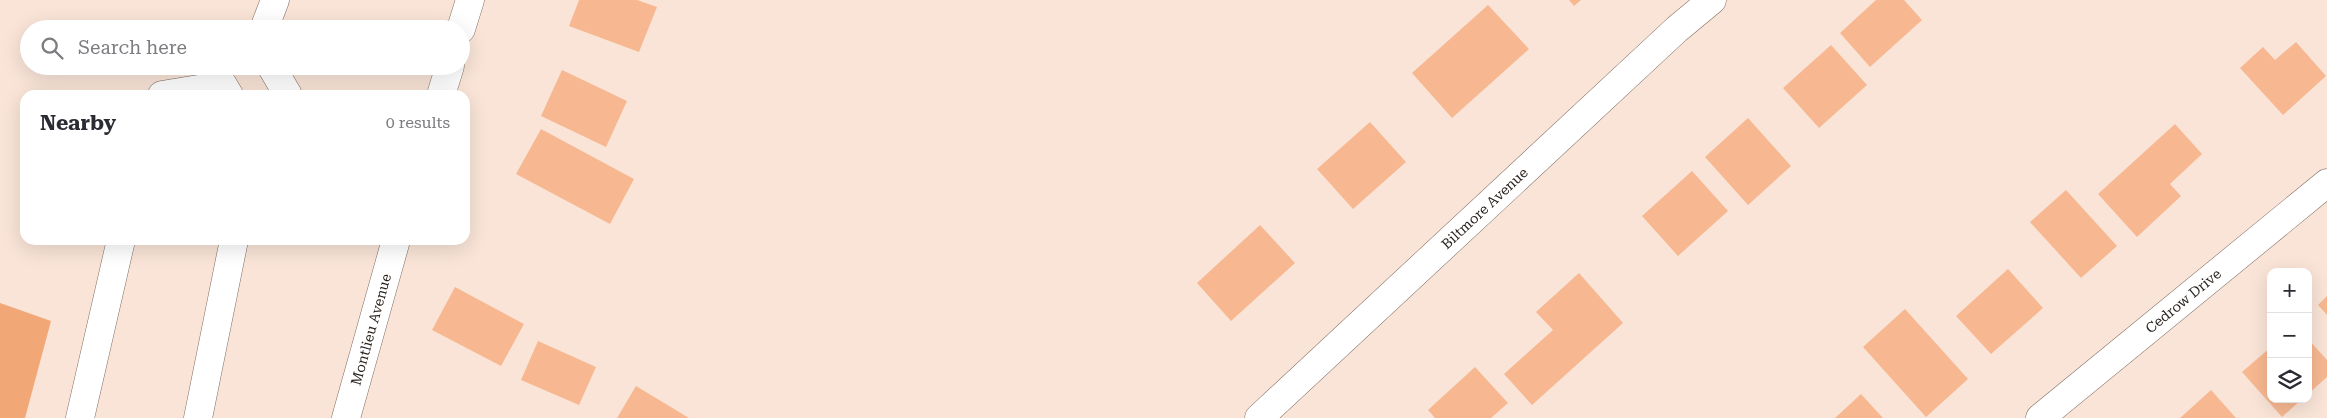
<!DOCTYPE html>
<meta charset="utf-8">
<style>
body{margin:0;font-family:"Roboto Serif",serif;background:#f2f2f3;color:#2b2b33}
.controls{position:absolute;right:15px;bottom:15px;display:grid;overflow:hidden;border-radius:10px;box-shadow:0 5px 20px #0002}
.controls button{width:45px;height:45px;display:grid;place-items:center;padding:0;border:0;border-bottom:1px solid #e1e1e2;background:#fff;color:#2b2b33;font:25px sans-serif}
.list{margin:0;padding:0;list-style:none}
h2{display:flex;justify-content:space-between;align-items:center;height:65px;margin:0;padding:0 20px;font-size:21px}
h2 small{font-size:16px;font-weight:400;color:#7c7c81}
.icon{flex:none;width:28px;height:28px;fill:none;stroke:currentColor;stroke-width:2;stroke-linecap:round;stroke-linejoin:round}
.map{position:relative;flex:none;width:2327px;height:418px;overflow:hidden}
.search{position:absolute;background:#fff;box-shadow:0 5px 20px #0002;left:20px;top:20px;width:450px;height:55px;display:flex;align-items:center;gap:12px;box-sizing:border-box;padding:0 18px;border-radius:28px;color:#7c7c81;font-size:19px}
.panel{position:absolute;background:#fff;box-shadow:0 5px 20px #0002;left:20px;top:90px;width:450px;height:155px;border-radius:15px}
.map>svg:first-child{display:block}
</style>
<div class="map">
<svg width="2327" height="418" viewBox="0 0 2327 418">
<rect width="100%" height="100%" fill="#f9e4d7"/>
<path fill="#f2a777" d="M0 303 51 321 25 418H0Z"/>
<path fill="#f7b891" d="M579 0H637L657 7 639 52 569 26Z
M1569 0H1581L1574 6Z
M1876 0H1904L1922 20 1870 67 1840 33Z
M1488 5 1529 49 1452 118 1412 73Z
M2296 42 2326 76 2283 115 2240 68 2263 47 2275 60Z
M1831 45 1867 85 1819 128 1783 88Z
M562 70 627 101 606 147 541 116Z
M1748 118 1791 166 1748 205 1705 157Z
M1370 122 1406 162 1353 209 1317 169Z
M2175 124 2202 154 2170 184 2181 196 2137 237 2098 194Z
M541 129 634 179 610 224 516 174Z
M1692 171 1728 211 1678 256 1642 216Z
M2066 190 2117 246 2081 278 2030 222Z
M1260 225 1295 263 1231 321 1197 283Z
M2008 269 2043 308 1991 354 1956 316Z
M1579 273 1623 323 1532 405 1504 374 1553 330 1536 312Z
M455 287 524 324 501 366 432 330Z
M2327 296V315L2318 305Z
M1905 309 1968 379 1926 417 1863 347Z
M2308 339 2327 360V377L2308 394Z
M538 341 596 367 579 405 521 380Z
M2271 347V399H2302L2282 417 2242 372Z
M1475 367 1508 403 1491 418H1435L1428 410Z
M636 386 689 418H617Z
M2211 390 2236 418H2180Z
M1861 394 1883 418H1835Z"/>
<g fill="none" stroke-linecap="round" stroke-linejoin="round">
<g stroke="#7f6c61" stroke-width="29">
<g id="minor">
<path d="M264 29 275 0"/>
<path d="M461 29 470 0"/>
<path d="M271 66 288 95"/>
<path d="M162 95 223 85 229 95"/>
<path d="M441 95 450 66"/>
<path d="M80 418 121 240"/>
<path d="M198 418 234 240"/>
<path id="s1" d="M346 418 396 240"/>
<path id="s2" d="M1259 418 1677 29 1712 0"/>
<path id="s3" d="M2040 418 2327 183"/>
</g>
</g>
<use href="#minor" stroke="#fff" stroke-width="28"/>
</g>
<g text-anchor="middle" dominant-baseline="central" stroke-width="4.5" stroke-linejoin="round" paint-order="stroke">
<g font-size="14" fill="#29211d" stroke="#fff">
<text stroke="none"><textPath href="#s2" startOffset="308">Biltmore Avenue</textPath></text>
<text stroke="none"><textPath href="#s3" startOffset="185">Cedrow Drive</textPath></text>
<text stroke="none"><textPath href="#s1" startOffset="92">Montlieu Avenue</textPath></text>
</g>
</g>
</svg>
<div class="controls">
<button>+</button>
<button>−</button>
<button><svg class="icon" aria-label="layers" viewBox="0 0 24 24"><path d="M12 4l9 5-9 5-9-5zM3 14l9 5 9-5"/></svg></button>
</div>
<div class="search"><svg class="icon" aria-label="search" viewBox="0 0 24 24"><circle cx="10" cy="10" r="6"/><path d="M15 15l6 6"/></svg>Search here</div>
<section class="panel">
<h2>Nearby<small>0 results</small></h2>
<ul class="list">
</ul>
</section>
</div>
